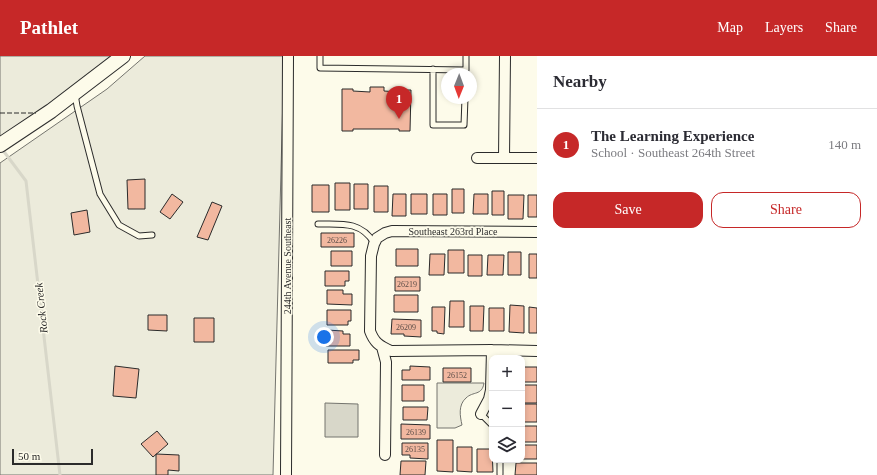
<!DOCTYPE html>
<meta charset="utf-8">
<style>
body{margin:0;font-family:Georgia,serif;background:#f2f2f3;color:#2b2b33}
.controls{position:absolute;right:12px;bottom:12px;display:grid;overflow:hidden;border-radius:8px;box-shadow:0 2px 6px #0003}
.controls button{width:36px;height:36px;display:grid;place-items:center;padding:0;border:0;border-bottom:1px solid #e1e1e2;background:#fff;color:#2b2b33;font:20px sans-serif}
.compass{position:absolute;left:441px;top:12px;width:36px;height:36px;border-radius:50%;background:#fff;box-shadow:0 2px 6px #0003;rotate:181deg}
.scale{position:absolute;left:12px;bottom:10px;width:81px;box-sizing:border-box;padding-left:4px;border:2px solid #2b2b2b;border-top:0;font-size:11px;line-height:14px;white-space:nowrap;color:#2b2b2b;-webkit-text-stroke:3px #fdfbea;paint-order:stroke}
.you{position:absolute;left:324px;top:281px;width:14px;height:14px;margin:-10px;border:3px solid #fff;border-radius:50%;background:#1a73e8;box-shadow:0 0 0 6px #1a73e833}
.badge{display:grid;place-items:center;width:26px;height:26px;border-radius:50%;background:#c62828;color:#fff;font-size:13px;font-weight:700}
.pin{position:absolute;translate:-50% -33px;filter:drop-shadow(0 1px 2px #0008)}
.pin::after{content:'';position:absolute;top:21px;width:14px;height:12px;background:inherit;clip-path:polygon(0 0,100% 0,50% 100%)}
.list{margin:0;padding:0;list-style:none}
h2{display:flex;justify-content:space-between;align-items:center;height:52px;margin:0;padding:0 16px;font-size:17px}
h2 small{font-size:13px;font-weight:400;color:#7c7c81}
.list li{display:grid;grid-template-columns:26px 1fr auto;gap:12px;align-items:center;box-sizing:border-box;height:72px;padding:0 16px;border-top:1px solid #e1e1e2}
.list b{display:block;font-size:15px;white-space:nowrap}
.list p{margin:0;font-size:13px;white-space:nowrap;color:#7c7c81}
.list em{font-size:13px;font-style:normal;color:#7c7c81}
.actions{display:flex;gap:8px;padding:12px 16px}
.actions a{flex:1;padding:9px 0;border:1px solid #c62828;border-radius:12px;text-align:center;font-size:14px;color:#c62828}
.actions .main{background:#c62828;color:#fff}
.icon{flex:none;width:22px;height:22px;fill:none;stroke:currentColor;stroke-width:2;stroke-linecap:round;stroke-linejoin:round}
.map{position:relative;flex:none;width:537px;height:419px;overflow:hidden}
header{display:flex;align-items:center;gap:24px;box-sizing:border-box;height:56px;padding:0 20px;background:#c62828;color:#fff}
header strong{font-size:19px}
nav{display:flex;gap:22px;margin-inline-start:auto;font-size:14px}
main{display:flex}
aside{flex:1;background:#fff}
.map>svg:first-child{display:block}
</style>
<header>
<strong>Pathlet</strong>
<nav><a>Map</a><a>Layers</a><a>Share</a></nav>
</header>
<main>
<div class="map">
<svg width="537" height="419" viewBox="0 0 537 419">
<rect width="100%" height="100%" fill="#fdfbea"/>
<path fill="#ecebdb" stroke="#74746e" d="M0 0H118L0 83Z
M145 0H284L273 419H0V107L107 33Z
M437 327H484C482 340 473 335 466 342 458 349 460 360 462 369L455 372H437Z"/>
<path fill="#d8d7c9" stroke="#74746e" d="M325 347 358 348V381H325Z"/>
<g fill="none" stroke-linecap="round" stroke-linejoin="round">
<path stroke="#d8d7c9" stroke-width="3" d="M2 93 26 125 60 419"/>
</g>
<path fill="#f2b8a0" stroke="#2b2b2b" d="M370 31H384V35L400 36V34H411L410 75H399V73H353V75H342V33H353V35L370 36Z
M145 123V153H128L127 124Z
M335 127H350V154H335Z
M354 128H368V153H354Z
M312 129H329V156H312Z
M374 130H388V156H374Z
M452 133H464V157H452Z
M492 135H504V159H492Z
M172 138 183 146 170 163 160 156Z
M393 138H406V160H392Z
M411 138H427V158H411Z
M433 138H447V159H433Z
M474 138H488V158H473Z
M508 139H524L523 163H508Z
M528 139H537V161H528Z
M212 146 222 150 208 184 197 181Z
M87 154 90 176 74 179 71 157Z
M321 177H354V191H321Z
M396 193H418V210H396Z
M448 194H464V217H448Z
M331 195H352V210H331Z
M508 196H521V219H508Z
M430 198H445L444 219H429Z
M529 198H537V222H529Z
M468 199H482V220H468Z
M488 199H504L503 219H487Z
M325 215H349V225H345V230H325Z
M395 221H420V235H395Z
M327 234H343V238H352V249L327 248Z
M394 239H418V256H394Z
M450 245H464V271H449Z
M510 249 524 250V277L509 276Z
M470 250H484L483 275H470Z
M432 251H445L444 278 437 277V275H432Z
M529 251 537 252V277H529Z
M489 252H504V275H489Z
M327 254H351V265H348V269H327Z
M148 259H167V275L148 274Z
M194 262H214V286H194Z
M392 263 421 264V281L404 280V278H391Z
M327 274 343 275V278H350V290H326Z
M328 294H359V304H353V307H328Z
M115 310 139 313 136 342 113 340Z
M410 310 430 311V324H402V314H410Z
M522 311H537V326H522Z
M443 312H471V326H443Z
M402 329H424V345H402Z
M522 329H537V347H522Z
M522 348H537V366H522Z
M403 351H428L427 364H403Z
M401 368 430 369V383H401Z
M522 370H537V386H523Z
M157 375 168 388 153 401 141 388Z
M437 384H453V416L437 415Z
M402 387H428V403L410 402V399H402Z
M522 389H537V403H522Z
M457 391H472V416L457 415Z
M477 393H492L493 416H477Z
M156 398 179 399V415L168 414V419H156Z
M401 405H426L425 419H400Z
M516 407H537V419H515Z"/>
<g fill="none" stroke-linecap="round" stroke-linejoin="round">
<g stroke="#2b2b2b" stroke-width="7">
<path id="lane" d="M320 0V12L466 14V0
M433 13V69H464L465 42
M75 38 77 50 100 138 119 169 139 180 152 179
M318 168C341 168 361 165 374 187
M481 358 492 369
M500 418V404"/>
</g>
<g stroke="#2b2b2b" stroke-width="12">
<path id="street" d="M477 102H537
M504 102 505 0
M537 176 392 175 385 177 377 182 374 188 371 200 370 275C374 286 379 290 391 295L492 294 537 295
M382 291 386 306 385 399
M481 358 489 343 491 334 492 294
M286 419 288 0"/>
</g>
<g stroke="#2b2b2b" stroke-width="16">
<path id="secondary" d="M0 89 51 55 123 0"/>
</g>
<use href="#lane" stroke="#fdfbea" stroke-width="5"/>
<use href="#street" stroke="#fdfbea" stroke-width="10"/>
<use href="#secondary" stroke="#fdfbea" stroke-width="14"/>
<path stroke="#2b2b2b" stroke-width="1" stroke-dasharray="5 2" stroke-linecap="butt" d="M0 57H36"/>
</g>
<g text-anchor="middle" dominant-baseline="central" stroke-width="3" stroke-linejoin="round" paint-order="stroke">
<g font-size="8" fill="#5d4e48">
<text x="337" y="184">26226</text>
<text x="407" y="228">26219</text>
<text x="406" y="271">26209</text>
<text x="457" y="319">26152</text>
<text x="416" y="376">26139</text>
<text x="415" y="393">26135</text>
</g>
<g font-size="10" fill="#2b2b2b" stroke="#fdfbea">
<text x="453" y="175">Southeast 263rd Place</text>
<text transform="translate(287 210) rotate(-90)">244th Avenue Southeast</text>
</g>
<g font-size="11" font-style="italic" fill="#2b2b2b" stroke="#fdfbea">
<text transform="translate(41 252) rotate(-96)">Rock Creek</text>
</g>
</g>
</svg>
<div class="controls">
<button>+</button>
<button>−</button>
<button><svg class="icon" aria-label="layers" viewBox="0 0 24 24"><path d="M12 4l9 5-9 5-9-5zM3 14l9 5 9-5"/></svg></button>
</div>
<svg class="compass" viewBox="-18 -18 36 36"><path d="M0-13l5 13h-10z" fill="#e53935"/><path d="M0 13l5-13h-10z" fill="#7c7c81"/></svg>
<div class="scale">50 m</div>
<div class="you"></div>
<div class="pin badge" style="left:399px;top:63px">1</div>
</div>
<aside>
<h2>Nearby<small></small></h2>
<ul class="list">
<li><span class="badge">1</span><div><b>The Learning Experience</b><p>School · Southeast 264th Street</p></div><em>140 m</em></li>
</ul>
<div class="actions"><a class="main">Save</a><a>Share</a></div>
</aside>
</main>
